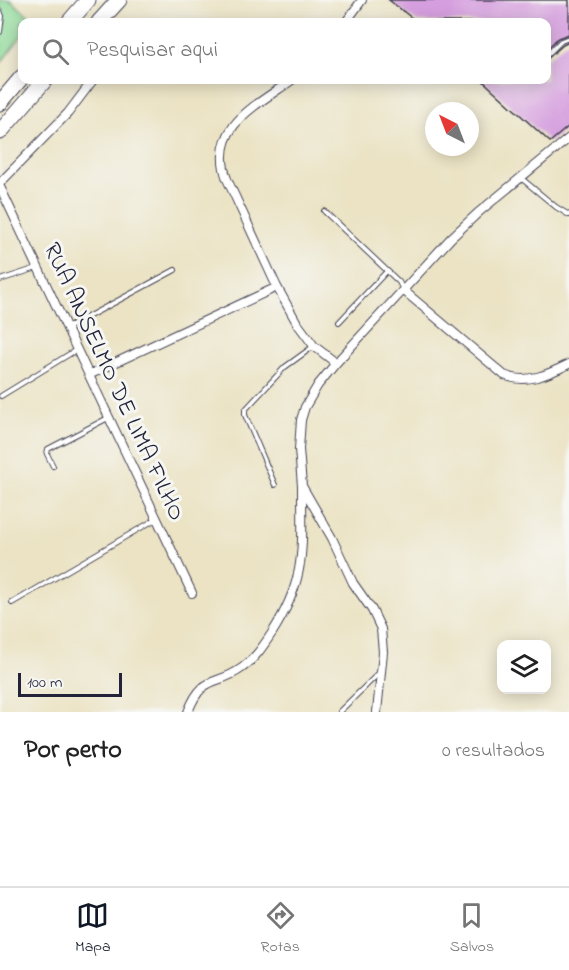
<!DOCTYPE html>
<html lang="pt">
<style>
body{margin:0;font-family:"Indie Flower",sans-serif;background:#f2f2f2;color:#222}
.controls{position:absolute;right:18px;bottom:18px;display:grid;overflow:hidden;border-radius:12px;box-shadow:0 3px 15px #0003}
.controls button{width:54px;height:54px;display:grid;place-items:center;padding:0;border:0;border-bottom:2px solid #e0e0e0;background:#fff;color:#222;font:30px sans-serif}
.compass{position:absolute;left:425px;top:102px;width:54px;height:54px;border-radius:50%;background:#fff;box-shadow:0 3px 15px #0003;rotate:318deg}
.scale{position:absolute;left:18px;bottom:15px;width:104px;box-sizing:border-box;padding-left:6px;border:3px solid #22223b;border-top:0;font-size:16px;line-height:21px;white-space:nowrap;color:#22223b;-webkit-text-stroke:4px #f6f6f2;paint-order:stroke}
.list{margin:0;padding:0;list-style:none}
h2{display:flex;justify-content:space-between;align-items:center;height:78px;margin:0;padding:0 24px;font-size:26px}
h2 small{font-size:20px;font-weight:400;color:#767676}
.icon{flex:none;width:33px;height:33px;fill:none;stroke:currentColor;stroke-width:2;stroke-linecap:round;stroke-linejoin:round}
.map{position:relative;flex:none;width:569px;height:712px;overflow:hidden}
.search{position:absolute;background:#fff;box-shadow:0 3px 15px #0003;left:18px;right:18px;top:18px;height:66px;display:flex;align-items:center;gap:15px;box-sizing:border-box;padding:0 21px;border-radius:12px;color:#767676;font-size:22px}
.sheet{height:174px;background:#fff}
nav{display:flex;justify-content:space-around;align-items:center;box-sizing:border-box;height:84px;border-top:2px solid #e0e0e0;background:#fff;font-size:16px;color:#767676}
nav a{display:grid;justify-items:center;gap:3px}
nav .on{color:#111827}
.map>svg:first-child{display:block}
</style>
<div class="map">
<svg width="569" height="712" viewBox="0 0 569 712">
<rect width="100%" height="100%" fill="#f6f6f2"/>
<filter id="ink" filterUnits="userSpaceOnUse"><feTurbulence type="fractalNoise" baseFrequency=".0167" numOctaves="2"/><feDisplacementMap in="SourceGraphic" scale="12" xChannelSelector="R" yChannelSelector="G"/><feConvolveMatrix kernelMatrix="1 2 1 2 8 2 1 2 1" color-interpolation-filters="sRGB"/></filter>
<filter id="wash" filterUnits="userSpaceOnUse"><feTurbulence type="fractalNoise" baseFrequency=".008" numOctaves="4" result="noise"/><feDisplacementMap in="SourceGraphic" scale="24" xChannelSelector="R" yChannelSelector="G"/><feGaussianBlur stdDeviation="1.35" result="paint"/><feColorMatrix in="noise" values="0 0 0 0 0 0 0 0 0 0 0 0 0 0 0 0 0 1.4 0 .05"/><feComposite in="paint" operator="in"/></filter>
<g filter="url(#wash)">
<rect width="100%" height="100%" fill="#ebe3c4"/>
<path fill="#8cd996" stroke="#577e68" stroke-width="1.5" d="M0 0H10L34 20 32 22H22V35L0 64Z"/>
<g id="blocks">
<path fill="#d59ede" d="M389 0H569V34L558 38 546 50V22H417Z
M569 42V126L550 142 482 80H546V60L563 45Z"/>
</g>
</g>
<g filter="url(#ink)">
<use href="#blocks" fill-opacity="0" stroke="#403f50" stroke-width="1.5"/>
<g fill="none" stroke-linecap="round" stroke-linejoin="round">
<g stroke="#403f50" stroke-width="6">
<path id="lane" d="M0 11 2 16 0 32
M546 56 561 41 569 38
M521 178 556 207 569 215
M324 211 399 282 402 288
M0 280 37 268
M339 322 387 271
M67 328 175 270
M1 396 76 350
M53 466 47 454 48 449 108 418
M275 485 245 415V410L285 367 314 346
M12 603 156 519
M339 712 379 673"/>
</g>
<g stroke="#403f50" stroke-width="10">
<path id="street" d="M346 22 362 0
M292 80C257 105 208 127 227 179L277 287 297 323 314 346 336 363
M0 183 68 113 93 80
M0 187 192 593
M403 290 504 375C526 385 549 374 569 364
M89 375 277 287
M188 712C203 673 216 687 242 668 255 659 263 646 272 633 307 578 302 549 302 487
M377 712 383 652 381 629 372 610 353 583 332 538 302 486 299 449 301 420 305 407 318 385 336 363 451 238 479 212 569 138"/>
</g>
<g stroke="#403f50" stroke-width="17">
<path id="highway" d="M69 22 88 0
M99 22 119 0
M0 103 22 77
M0 132 45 80"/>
</g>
<use href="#lane" stroke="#fff" stroke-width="4"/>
<use href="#street" stroke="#fff" stroke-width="8"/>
<use href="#highway" stroke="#fff" stroke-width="15"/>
</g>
</g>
<g text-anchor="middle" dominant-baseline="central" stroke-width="6" stroke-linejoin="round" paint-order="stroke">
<g font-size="24" fill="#22223b" stroke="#f6f6f2">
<text transform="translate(113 382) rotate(65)">RUA ANSELMO DE LIMA FILHO</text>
</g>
</g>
</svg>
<div class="controls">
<button><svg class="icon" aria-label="layers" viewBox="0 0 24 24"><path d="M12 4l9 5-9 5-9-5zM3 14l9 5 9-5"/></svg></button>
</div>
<svg class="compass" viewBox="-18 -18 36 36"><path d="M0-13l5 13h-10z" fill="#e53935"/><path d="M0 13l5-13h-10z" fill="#767676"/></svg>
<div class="scale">100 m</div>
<div class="search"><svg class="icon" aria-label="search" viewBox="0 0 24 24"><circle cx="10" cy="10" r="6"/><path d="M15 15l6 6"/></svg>Pesquisar aqui</div>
</div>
<section class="sheet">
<h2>Por perto<small>0 resultados</small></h2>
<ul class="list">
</ul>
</section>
<nav>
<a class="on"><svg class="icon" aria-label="map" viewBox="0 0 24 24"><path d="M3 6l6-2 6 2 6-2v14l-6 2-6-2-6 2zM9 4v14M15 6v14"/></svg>Mapa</a>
<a><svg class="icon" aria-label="directions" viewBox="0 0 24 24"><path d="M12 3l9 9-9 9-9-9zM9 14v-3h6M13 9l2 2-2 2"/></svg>Rotas</a>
<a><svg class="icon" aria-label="saved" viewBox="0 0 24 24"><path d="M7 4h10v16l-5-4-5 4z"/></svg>Salvos</a>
</nav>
